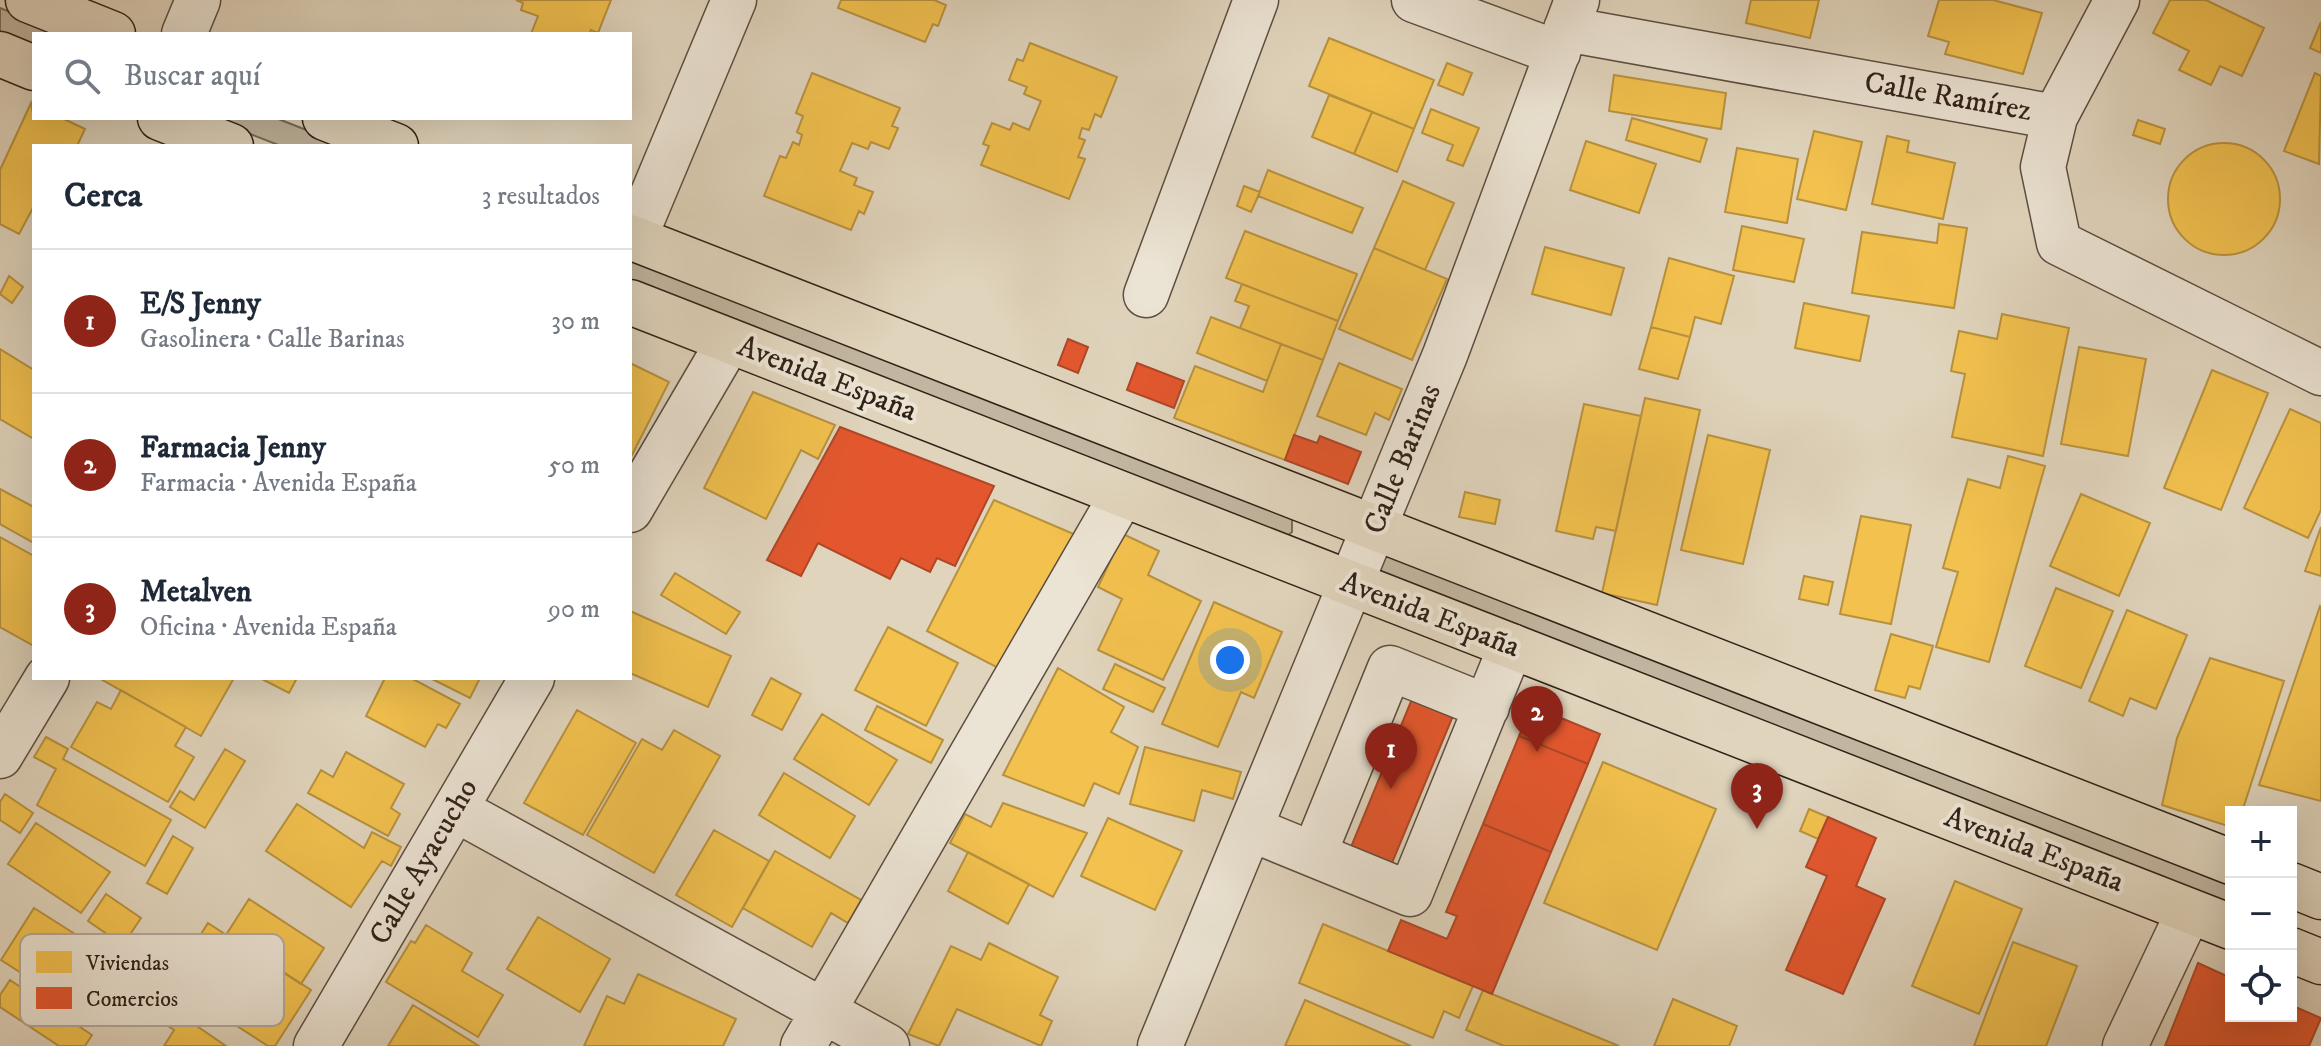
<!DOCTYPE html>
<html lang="es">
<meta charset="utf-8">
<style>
body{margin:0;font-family:"IM FELL DW Pica",serif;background:#f2f2f3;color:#1f2937}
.controls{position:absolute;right:24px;bottom:24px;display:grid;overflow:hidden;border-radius:0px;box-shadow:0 8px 32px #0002}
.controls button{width:72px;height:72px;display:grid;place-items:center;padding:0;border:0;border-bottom:2px solid #e0e1e3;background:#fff;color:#1f2937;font:40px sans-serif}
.you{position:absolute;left:1230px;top:660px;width:28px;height:28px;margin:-20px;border:6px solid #fff;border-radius:50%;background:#1a73e8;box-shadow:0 0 0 12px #1a73e833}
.badge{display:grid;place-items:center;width:52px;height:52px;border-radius:50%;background:#8f2418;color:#fff;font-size:26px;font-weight:700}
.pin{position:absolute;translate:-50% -66px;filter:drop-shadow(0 2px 4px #0008)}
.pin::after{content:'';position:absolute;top:42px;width:28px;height:24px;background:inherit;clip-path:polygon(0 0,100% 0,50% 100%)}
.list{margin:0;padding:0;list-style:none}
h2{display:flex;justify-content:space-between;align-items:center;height:104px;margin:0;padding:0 32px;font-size:34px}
h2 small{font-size:26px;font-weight:400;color:#747a83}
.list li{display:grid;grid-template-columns:52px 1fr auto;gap:24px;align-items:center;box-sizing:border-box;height:144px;padding:0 32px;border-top:2px solid #e0e1e3}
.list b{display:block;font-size:30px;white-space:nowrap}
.list p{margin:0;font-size:26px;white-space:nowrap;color:#747a83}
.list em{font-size:26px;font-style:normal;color:#747a83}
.icon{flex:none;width:44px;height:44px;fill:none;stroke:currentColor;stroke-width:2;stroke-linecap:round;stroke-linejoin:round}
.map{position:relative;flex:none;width:2321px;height:1046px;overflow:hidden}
.search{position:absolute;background:#fff;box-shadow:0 8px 32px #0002;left:32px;top:32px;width:600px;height:88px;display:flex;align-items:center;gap:20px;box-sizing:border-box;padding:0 28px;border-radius:0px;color:#747a83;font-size:30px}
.panel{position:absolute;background:#fff;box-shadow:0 8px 32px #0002;left:32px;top:144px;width:600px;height:536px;border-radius:0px}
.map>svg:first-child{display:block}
</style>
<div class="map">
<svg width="2321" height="1046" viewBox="0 0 2321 1046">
<rect width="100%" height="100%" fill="#e0d4bc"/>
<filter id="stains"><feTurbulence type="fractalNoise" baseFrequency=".0025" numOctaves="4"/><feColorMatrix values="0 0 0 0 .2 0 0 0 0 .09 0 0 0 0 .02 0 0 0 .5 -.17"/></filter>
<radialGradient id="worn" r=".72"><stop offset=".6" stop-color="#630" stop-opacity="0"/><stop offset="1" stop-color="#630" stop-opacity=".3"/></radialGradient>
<path fill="#c2b6a0" stroke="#7a6c5c" stroke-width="2" d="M0 8 64 34H34V48L0 34Z
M209 118H276L347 146H281Z
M630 257 1292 518V532L1286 537 630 283Z
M1387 555 2231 882V907L1380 573 1377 566Z"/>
<path fill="#f2c14e" stroke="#b8913e" stroke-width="2" d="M516 0H611L598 33 591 30 589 34H531L538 16 521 10 523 3Z
M841 0H934L946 5 938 26 933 24 925 42 838 8Z
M1751 0H1819L1810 38 1746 23Z
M1939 0H1993L2042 13 2023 74 1945 54 1949 42 1928 36Z
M2170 0H2206L2264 28 2242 76 2220 66 2211 85 2179 70 2189 51 2153 33Z
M2321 22V53L2310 48Z
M1329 38 1434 80 1414 129 1309 86Z
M1030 43 1117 77 1101 117 1095 114 1089 130 1082 128 1079 138 1085 140 1078 157 1085 159 1069 199 981 165 989 146 983 144 992 123 1010 130 1013 123 1029 130 1041 101 1024 94 1027 87 1009 80 1017 59 1023 61Z
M1447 63 1472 73 1463 95 1438 85Z
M812 73 900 108 892 126 898 128 889 149 871 142 868 149 852 143 840 171 857 178 854 185 873 192 864 214 859 211 851 230 764 196 780 156 786 158 793 142 799 145 802 135 797 132 803 116 796 113Z
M2315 73 2321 76 2319 164 2284 151Z
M1614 75 1726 93 1721 129 1609 111Z
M1329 95 1372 112 1354 154 1312 137Z
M31 103 34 118H62L85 129 77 146H34V206L19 234 0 224V170Z
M1431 109 1479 128 1463 166 1447 160 1453 145 1422 133Z
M1372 112 1414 129 1397 172 1354 154Z
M1632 118 1707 139 1700 162 1626 140Z
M2138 120 2165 129 2160 144 2133 135Z
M1814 131 1862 142 1846 210 1797 199Z
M1887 136 1909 141 1907 152 1955 163 1943 219 1872 204Z
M1586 141 1656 164 1639 213 1570 190Z
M2168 199a56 56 0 1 1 112 0a56 56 0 1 1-112 0Z
M1737 148 1798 159 1787 223 1725 212Z
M1268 170 1363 208 1352 233 1258 196Z
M1403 181 1454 203 1425 270 1374 248Z
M1244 186 1260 192 1251 212 1237 206Z
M1939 224 1967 228 1954 308 1852 293 1862 232 1937 243Z
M1742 226 1804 239 1794 282 1733 270Z
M1245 231 1357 274 1338 321 1226 278Z
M1545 247 1624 268 1611 315 1532 294Z
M1374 248 1447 279 1412 360 1339 329Z
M1669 258 1734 276 1721 324 1695 317 1690 337 1651 327Z
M9 276 23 287 12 303 0 294Z
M1242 284 1338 321 1323 360 1240 328 1249 306 1235 301Z
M1804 303 1869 316 1860 361 1795 348Z
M2002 314 2069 328 2043 456 1952 437 1965 374 1951 371 1959 331 1997 339Z
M1211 317 1281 344 1267 381 1197 353Z
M1651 327 1690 337 1678 379 1639 369Z
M1281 344 1323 360 1285 460 1174 418 1195 366 1263 392Z
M2079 347 2146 359 2128 456 2061 444Z
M0 349 34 370V439L0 419Z
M630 363 669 382 630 459Z
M1339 363 1402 389 1389 420 1375 413 1366 435 1317 416Z
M2212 370 2268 393 2221 510 2164 488Z
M753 392 835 425 818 459 801 450 766 519 704 488Z
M1645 398 1700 410 1657 605 1602 593Z
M1584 404 1641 416 1616 531 1596 527 1593 539 1556 531Z
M2290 409 2321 423V510L2308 538 2244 508Z
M1708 435 1770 450 1743 564 1681 550Z
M2008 456 2045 466 1989 662 1936 647 1958 572 1943 568 1968 479 2000 488Z
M0 489 34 507V543L0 524Z
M1465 492 1500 500 1495 524 1459 517Z
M2081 494 2150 523 2119 596 2050 566Z
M994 500 1076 535 1002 670 927 631Z
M1861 516 1911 525 1891 624 1840 614Z
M2321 527V576L2305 571Z
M1123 534 1159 551 1148 575 1201 601 1163 680 1098 650 1122 599 1098 587Z
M0 537 34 556V646L0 627Z
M675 573 740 612 726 634 661 595Z
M1804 576 1833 582 1828 605 1799 599Z
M2056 588 2113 611 2081 688 2025 666Z
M1214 602 1282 632 1254 698 1241 692 1218 747 1162 724Z
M2320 606 2321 607V801L2259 785Z
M2127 610 2187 635 2156 709 2130 698 2123 716 2089 701Z
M630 611 731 656 708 707 630 673Z
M888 627 958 663 926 726 855 690Z
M1891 634 1933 646 1920 689 1909 686 1905 698 1875 690Z
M2210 658 2284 681 2242 812H2231V827L2162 805 2177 738Z
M1115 664 1165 688 1153 712 1103 689Z
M1058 668 1124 707 1111 732 1138 747 1119 794 1094 783 1084 806 1003 775Z
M99 678H234L201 736Z
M260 678H297L289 693Z
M385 678H411L460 704 446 728 438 724 425 747 366 716Z
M430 678H480L470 698Z
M771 678 801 694 782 730 752 715Z
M121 690 186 727 175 746 194 757 168 802 71 747 97 702 111 709Z
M877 706 943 740 931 763 865 730Z
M577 710 636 743 583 835 524 803Z
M822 714 897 760 869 805 794 759Z
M674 730 720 756 654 873 587 835 642 739 662 750Z
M46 737 68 749 63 759 171 820 145 866 37 805 56 769 34 757Z
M1145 747 1241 772 1233 799 1202 790 1194 821 1130 804Z
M225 749 245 761 205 828 170 807 180 791 194 800Z
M346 752 404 784 391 808 400 814 388 836 308 793 321 770 333 777Z
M1603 762 1716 809 1657 950 1544 903Z
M784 773 855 816 830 858 759 815Z
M5 794 33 813 20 833 0 820V802Z
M1003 803 1087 833 1053 897 950 843 965 814 991 827Z
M297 804 364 848 372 832 401 847 391 866 382 861 351 907 266 851Z
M1809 809 1828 817 1818 839 1800 831Z
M1108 818 1182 851 1155 910 1081 876Z
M36 823 110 872 81 913 8 864Z
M714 830 769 861 732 927 676 895Z
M173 836 193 848 167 894 147 883Z
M775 851 861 900 848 923 831 913 812 947 743 908Z
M968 852 1029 884 1008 924 948 891Z
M1955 881 2022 909 1979 1014 1912 986Z
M106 894 141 918 123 945 88 921Z
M249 899 324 948 301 984 226 935Z
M34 908 108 955 74 1007 1 960Z
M538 917 610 959 580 1012 507 969Z
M208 923 311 990 275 1046H268L170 983Z
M1323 924 1473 986 1459 1018 1444 1011 1433 1038 1299 983Z
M426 925 472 953 462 971 503 995 478 1037 386 982 411 941 415 943Z
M2013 942 2077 966 2046 1046H1974Z
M989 943 1058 977 1040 1015 1052 1021 1041 1046 957 1009 939 1046 908 1034 951 946 981 960Z
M638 974 736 1019 723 1046H584L607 996 624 1004Z
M10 980 92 1035 85 1046H59L0 1007V995Z
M173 990 199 1010 191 1022 226 1046H164L174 1030 154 1017Z
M1483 990 1492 994 1619 1046H1504L1466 1030Z
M1673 999 1737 1026 1729 1046H1654Z
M1305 1000 1411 1046H1285Z
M413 1005 479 1046H388Z"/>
<path fill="#e4572e" stroke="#ae4727" stroke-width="2" d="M1068 339 1088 347 1078 373 1058 365Z
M1137 363 1184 381 1174 408 1127 390Z
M840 427 994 486 955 566 937 558 930 572 901 558 890 579 818 543 801 576 767 560Z
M1294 435 1317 443 1320 436 1361 452 1348 484 1285 460Z
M1414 694 1455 711 1392 863 1351 847Z
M1532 706 1600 734 1588 764 1519 736Z
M1519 736 1588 764 1551 852 1483 824Z
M1828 817 1876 838 1856 886 1885 899 1843 994 1786 970 1827 876 1806 867Z
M1483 824 1551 852 1492 994 1388 951 1401 920 1447 939 1457 916 1446 912Z
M2198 963 2231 978V1016H2291V1005L2321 1018 2309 1046H2165Z"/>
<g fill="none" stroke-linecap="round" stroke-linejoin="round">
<g stroke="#5d4e41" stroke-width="47">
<path id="minor" d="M1414 0 1558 53
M2117 0 2055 117 2043 167 2059 243 2321 373
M1566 29 2055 117
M184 34 198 0
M634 239 734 0
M1146 295 1256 0
M630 510 729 341
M0 756 47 678
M455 809 887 1046
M1251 829 1410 894 1511 646
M1314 854 1390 668 1487 707
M316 1046 532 678
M803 1046 1122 495
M1160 1046 1445 355 1577 0
M2125 1046 2189 911"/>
</g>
<g stroke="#312218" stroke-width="47">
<path id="major" d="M28 0 113 34
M0 54 34 68
M160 118 231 146
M325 118 396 146
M630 237 2231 862
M630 302 2231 927
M2291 885 2321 897
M2291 950 2321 962"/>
</g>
<use href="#minor" stroke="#ebe3d3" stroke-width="44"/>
<use href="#major" stroke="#e0d4bc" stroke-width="44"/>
</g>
<g text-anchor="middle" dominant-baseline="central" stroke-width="8" stroke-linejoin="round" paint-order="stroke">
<g font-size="30" fill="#312218" stroke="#ebe3d3">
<text transform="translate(1948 97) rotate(10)">Calle Ramírez</text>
<text transform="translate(827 379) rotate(21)">Avenida España</text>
<text transform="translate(1403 459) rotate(-68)">Calle Barinas</text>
<text transform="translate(1430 615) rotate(21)">Avenida España</text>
<text transform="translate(2034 850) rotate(21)">Avenida España</text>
<text transform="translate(424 862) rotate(-60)">Calle Ayacucho</text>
</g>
</g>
<rect x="20" y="934" width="264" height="92" rx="12" fill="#ebe3d3" stroke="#b3a99b" stroke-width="2"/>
<rect x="36" y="951" width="36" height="22" fill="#f2c14e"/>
<rect x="36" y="987" width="36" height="22" fill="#e4572e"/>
<g font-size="22" fill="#312218">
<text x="86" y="970">Viviendas</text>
<text x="86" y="1006">Comercios</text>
</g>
<rect width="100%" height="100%" filter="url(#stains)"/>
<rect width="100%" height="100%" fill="url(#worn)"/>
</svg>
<div class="controls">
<button>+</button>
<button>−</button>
<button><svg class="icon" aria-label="locate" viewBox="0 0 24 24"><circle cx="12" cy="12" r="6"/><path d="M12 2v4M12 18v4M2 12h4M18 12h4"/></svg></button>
</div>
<div class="you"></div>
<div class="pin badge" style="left:1391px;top:789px">1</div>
<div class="pin badge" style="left:1537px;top:752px">2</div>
<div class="pin badge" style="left:1757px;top:829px">3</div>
<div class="search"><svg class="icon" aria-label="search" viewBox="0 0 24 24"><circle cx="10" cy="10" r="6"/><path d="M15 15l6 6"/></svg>Buscar aquí</div>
<section class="panel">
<h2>Cerca<small>3 resultados</small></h2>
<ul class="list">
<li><span class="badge">1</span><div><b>E/S Jenny</b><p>Gasolinera · Calle Barinas</p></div><em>30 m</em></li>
<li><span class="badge">2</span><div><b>Farmacia Jenny</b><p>Farmacia · Avenida España</p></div><em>50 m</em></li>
<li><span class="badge">3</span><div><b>Metalven</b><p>Oficina · Avenida España</p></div><em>90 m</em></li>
</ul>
</section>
</div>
